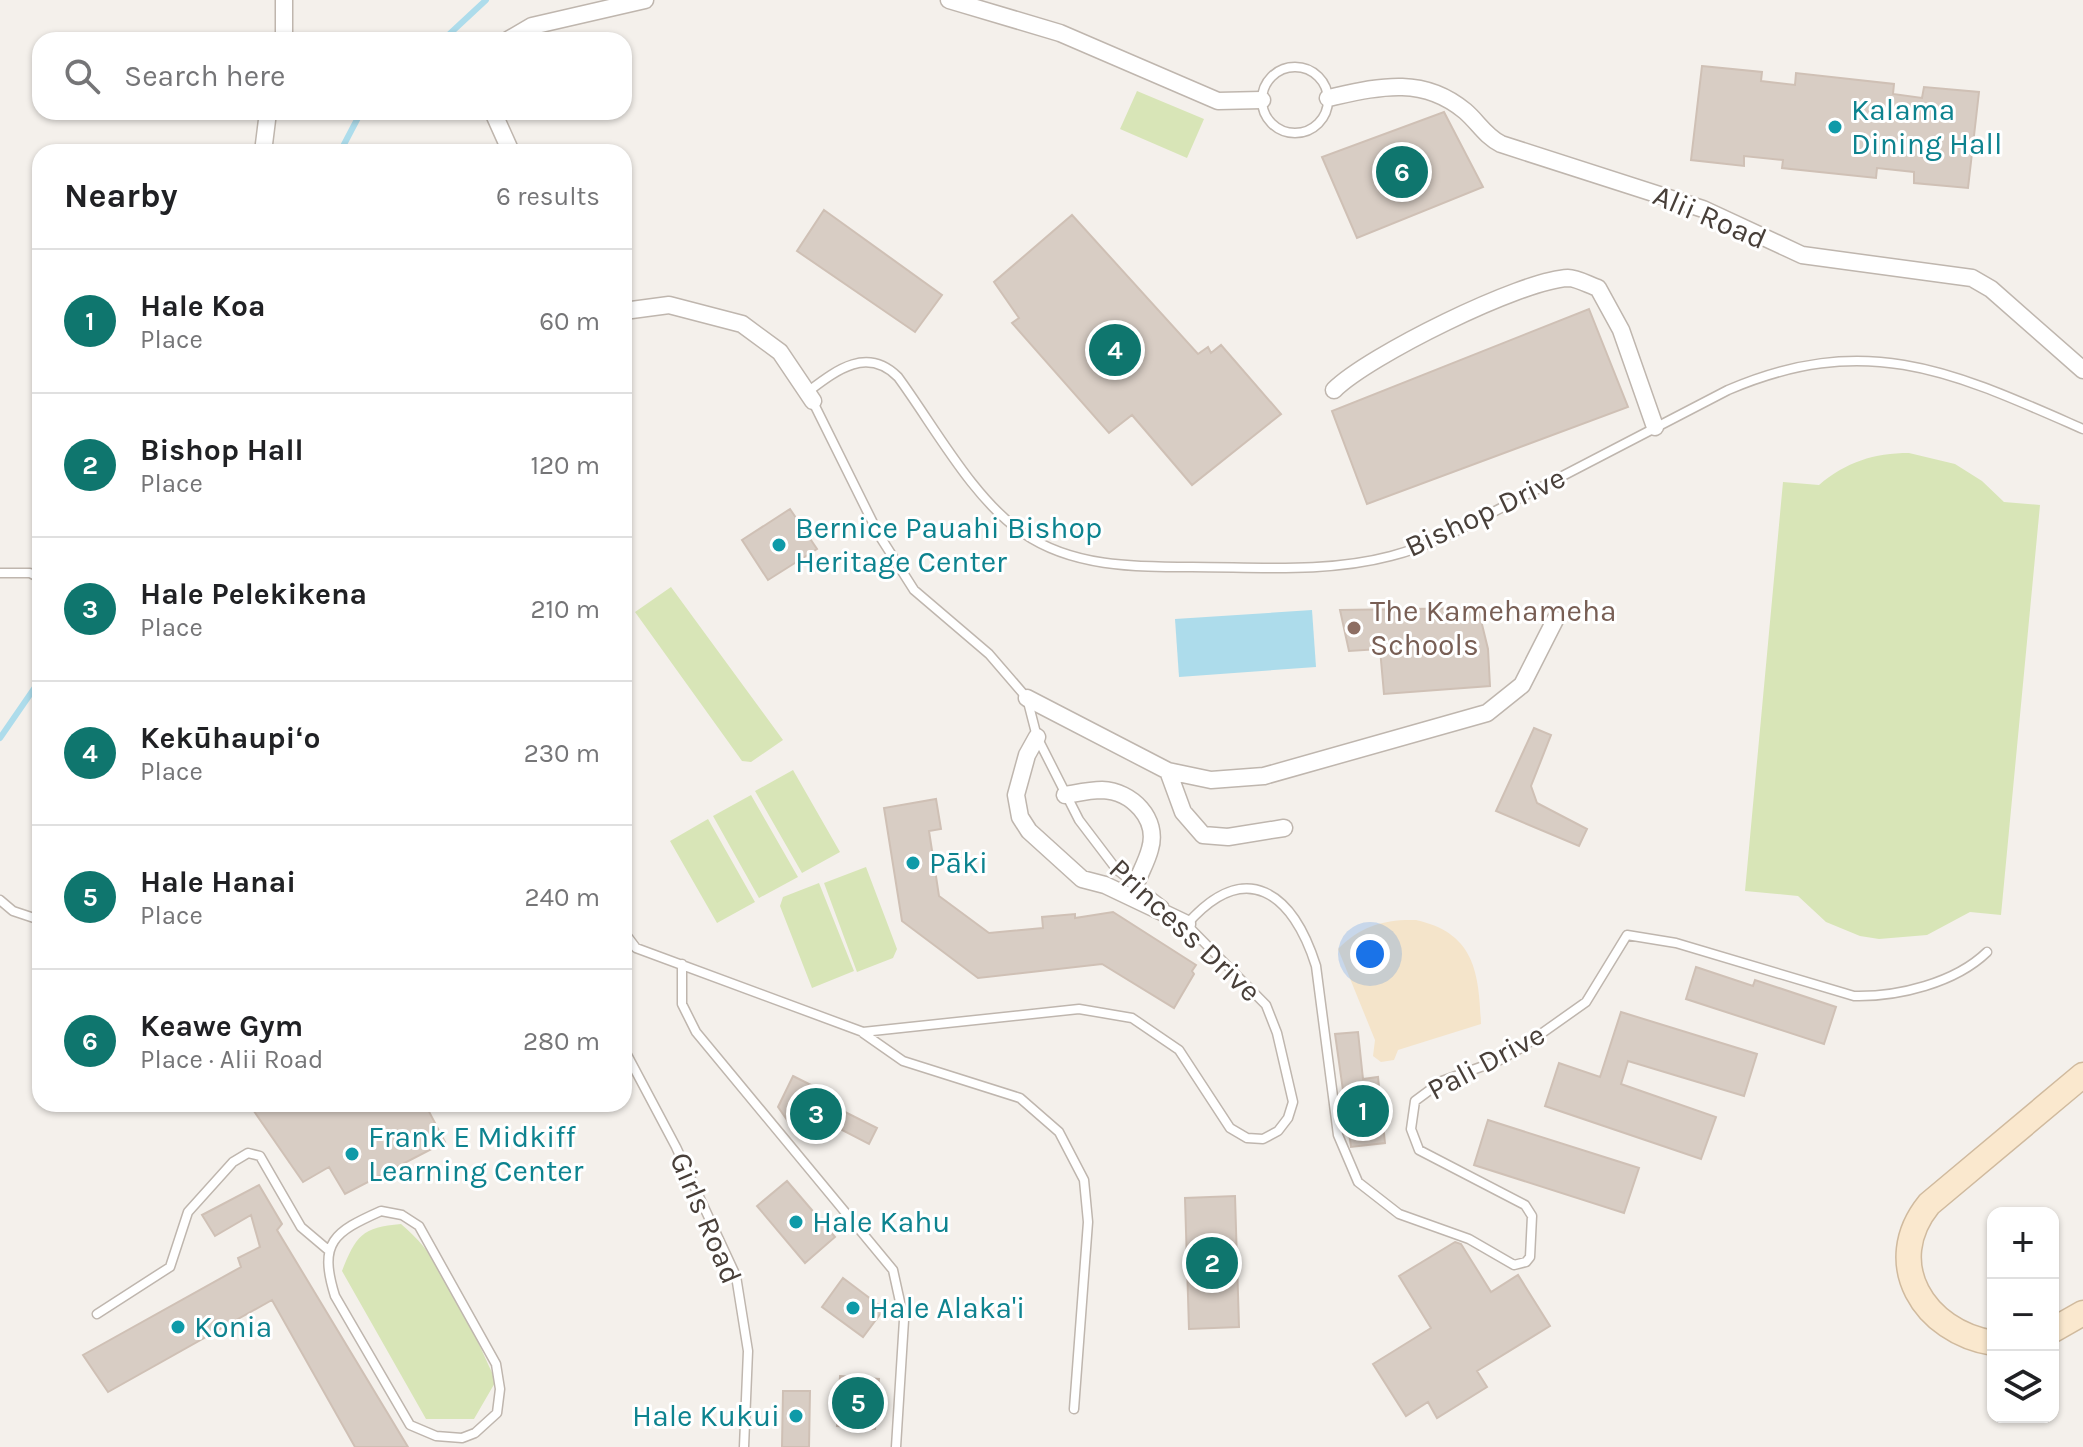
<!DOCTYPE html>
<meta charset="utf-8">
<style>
body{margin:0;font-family:Karla,sans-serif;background:#f2f2f2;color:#202124}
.controls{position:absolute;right:24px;bottom:24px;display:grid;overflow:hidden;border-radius:16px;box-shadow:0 2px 6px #0004}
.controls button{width:72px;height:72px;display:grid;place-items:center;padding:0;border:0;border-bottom:2px solid #e0e0e0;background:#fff;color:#202124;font:40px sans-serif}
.you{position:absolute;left:1370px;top:954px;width:28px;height:28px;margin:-20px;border:6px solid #fff;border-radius:50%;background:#1a73e8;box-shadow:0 0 0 12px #1a73e833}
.badge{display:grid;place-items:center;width:52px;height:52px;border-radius:50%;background:#0f766e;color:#fff;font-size:26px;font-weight:700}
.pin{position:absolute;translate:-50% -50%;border:4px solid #fff;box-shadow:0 2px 8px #0006}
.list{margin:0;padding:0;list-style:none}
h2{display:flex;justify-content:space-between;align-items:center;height:104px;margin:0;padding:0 32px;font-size:34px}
h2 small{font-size:26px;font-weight:400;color:#757577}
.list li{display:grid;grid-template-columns:52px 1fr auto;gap:24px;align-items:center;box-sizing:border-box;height:144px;padding:0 32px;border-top:2px solid #e0e0e0}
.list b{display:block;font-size:30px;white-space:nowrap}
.list p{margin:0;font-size:26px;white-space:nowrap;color:#757577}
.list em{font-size:26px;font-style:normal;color:#757577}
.icon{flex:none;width:44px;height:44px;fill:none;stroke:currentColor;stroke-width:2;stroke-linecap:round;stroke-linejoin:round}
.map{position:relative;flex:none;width:2083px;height:1447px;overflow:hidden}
.search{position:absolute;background:#fff;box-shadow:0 2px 6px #0004;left:32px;top:32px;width:600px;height:88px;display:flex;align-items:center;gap:20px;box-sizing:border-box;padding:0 28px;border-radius:24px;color:#757577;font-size:30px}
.panel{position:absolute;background:#fff;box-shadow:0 2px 6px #0004;left:32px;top:144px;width:600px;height:968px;border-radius:24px}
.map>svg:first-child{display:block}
</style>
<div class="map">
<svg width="2083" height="1447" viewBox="0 0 2083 1447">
<rect width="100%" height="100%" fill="#f4f0eb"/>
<path fill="#d8e5b7" d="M1137 91 1204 119 1187 158 1120 129Z
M1909 453 1955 464 1982 481 2004 502 2040 505 2001 915 1970 912 1927 935 1879 939 1860 936 1826 922 1798 896 1745 891 1783 482 1819 485C1846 462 1874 453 1909 453Z
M671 587 783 740 751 762 742 761 635 612Z
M793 770 840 852 802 873 755 791Z
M751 795 798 877 759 898 713 816Z
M708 819 755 902 717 923 670 841Z
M866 867 897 949 893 958 857 972 824 883Z
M819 883 854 971 812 988 780 906 783 897Z
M401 1224C448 1263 470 1327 496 1381L474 1419H426L342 1271C356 1236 362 1227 401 1224Z"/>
<path fill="#f4e4ca" d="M1416 920C1475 933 1479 973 1481 1024L1398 1050 1394 1060 1381 1062 1373 1056 1375 1040 1338 949C1360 926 1385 919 1416 920Z"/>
<path fill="#addceb" d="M1312 610 1316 667 1179 677 1175 619Z"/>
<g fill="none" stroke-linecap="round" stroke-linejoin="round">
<path stroke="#addceb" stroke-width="6" d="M443 40 486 0
M340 152 361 112
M0 738 40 680"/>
</g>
<path fill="#d8cdc4" stroke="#cfc0b5" stroke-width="2" d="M1702 66 1762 72 1761 81 1795 85 1796 73 1894 84 1893 94 1922 98 1924 87 1979 92 1968 188 1914 183V172L1877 168 1876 178 1782 168 1783 160 1744 156V166L1691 160Z
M1444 112 1483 187 1357 238 1322 157Z
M824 210 942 295 915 332 797 251Z
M1072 215 1198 354 1208 347 1211 353 1221 345 1281 414 1192 485 1132 415 1109 433 1012 323 1019 318 994 282Z
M1589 309 1628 407 1367 504 1332 411Z
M790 509 817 549 768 580 742 540Z
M1478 608 1488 649 1490 686 1384 694 1380 649 1349 651 1340 610Z
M1534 728 1551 735 1531 786 1537 803 1587 829 1579 846 1496 811Z
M936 799 941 829 929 831 939 896 989 933 1043 928 1042 917 1075 914V918L1113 912 1196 965 1192 971 1194 974 1174 1008 1102 964 978 978 902 921 884 808Z
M1696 967 1753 986 1755 980 1836 1007 1824 1044 1686 999Z
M1621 1012 1757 1054 1744 1096 1628 1061 1621 1084 1716 1117 1701 1159 1545 1106 1559 1063 1600 1077Z
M1358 1032 1363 1079 1378 1077 1385 1143 1351 1147 1335 1034Z
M793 1076 833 1096 829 1104 877 1128 869 1144 823 1120 813 1141 796 1133 778 1107Z
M249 1104H425L445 1142 345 1194 329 1167 303 1182Z
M1488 1120 1639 1168 1624 1213 1474 1165Z
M787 1181 835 1237 805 1263 757 1206Z
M259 1185 282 1224 277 1230 408 1447H355L272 1300 108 1392 83 1355 241 1267 238 1258 260 1247 251 1215 215 1236 202 1215Z
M1235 1196 1239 1327 1189 1329 1185 1198Z
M1455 1242 1461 1244 1491 1292 1518 1275 1550 1326 1477 1371 1487 1387 1437 1418 1428 1402 1406 1416 1373 1364 1431 1328 1399 1276Z
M843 1278 884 1309 863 1337 822 1307Z
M840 1376 879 1379 875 1429 837 1426Z
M783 1391H810L809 1447H782Z"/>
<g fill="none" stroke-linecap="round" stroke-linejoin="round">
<g stroke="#bfb6ae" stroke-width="11">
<path id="lane" d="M1262 100a33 33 0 1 1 66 0a33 33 0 1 1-66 0Z
M806 393C834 372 866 345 898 377 934 426 973 499 1023 533 1072 567 1134 567 1192 567 1258 567 1327 573 1391 556 1438 544 1481 518 1524 496 1592 461 1660 425 1728 390 1868 330 1955 373 2083 429
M813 402 879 535 914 590 989 654 1027 698 1037 737 1079 820 1117 870 1164 906
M0 573H30L40 578
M0 900 13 911 40 920
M1187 924C1246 857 1293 893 1316 966L1338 1135 1358 1182 1399 1214 1469 1239 1514 1265 1526 1262 1530 1257 1532 1216 1525 1205 1419 1150 1411 1129 1415 1101 1442 1081 1500 1060 1521 1048 1586 1002 1627 935 1676 943 1854 996C1898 997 1955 983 1987 952
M624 932 636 948 863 1032 1079 1009 1132 1018 1179 1050 1230 1128 1247 1138 1263 1139 1278 1131 1288 1118 1293 1102 1277 1033 1266 1005 1184 922
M682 964V1004L696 1032 893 1270 904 1320 896 1447
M863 1033 903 1061 1020 1098 1059 1132 1084 1180 1088 1222 1074 1409
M624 1049 676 1147 736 1276 748 1351 744 1447
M381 1211 402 1215 419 1226 496 1364 500 1389 497 1413 475 1433 462 1438 436 1436 410 1425 335 1296C318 1242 334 1232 381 1211Z
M97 1314 170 1267 188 1212 233 1162 248 1153 260 1156 301 1227 327 1249"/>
</g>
<g stroke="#bfb6ae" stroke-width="19">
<path id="street" d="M949 0 1060 33 1218 101 1262 100
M284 40V0
M508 40 532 26 645 0
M1328 98C1378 87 1422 75 1465 111 1478 122 1485 136 1501 144L1703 209 1802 255 1972 278 1991 289 2083 370
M493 112 511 152
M263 152 268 112
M624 311 669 305 742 324 780 352 813 401
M1334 390C1368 356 1521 280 1568 278 1577 278 1589 285 1598 288L1621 330 1655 427
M1027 698 1168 771 1211 780 1264 776 1487 713 1522 685 1555 620
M1037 737 1027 755 1016 795 1020 817 1029 831 1082 879 1105 885 1187 924
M1168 771 1183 812 1203 835 1228 837 1284 828
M1065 795C1077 793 1090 790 1102 790 1132 791 1159 819 1150 849 1147 861 1140 873 1136 884"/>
</g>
<g stroke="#d0ba9e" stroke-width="27">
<path id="secondary" d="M2053 1330 2083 1313
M1993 1343C1924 1332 1881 1263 1929 1204L2083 1075"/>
</g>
<use href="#lane" stroke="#fff" stroke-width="8"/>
<use href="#street" stroke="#fff" stroke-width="16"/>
<use href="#secondary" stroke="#fae8ce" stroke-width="24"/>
</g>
<g fill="#0f9aa8" stroke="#fff" stroke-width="3">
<circle cx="1835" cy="127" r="8"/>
<circle cx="779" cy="545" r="8"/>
<circle cx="913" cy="863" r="8"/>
<circle cx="352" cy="1154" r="8"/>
<circle cx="796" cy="1222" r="8"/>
<circle cx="853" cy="1308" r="8"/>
<circle cx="178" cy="1327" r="8"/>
<circle cx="796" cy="1416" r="8"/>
</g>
<circle fill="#8d6e63" stroke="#fff" stroke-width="3" cx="1354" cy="628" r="8"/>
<g text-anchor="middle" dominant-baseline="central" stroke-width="6" stroke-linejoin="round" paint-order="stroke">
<g font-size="30" fill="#0d838f" stroke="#fff" text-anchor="start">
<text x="1851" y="110">Kalama<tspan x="1851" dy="34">Dining Hall</tspan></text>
<text x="795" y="528">Bernice Pauahi Bishop<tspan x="795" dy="34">Heritage Center</tspan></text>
<text x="929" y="863">Pāki</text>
<text x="368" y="1137">Frank E Midkiff<tspan x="368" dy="34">Learning Center</tspan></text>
<text x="812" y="1222">Hale Kahu</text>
<text x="869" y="1308">Hale Alaka'i</text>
<text x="194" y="1327">Konia</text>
<text x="780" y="1416" text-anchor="end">Hale Kukui</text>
</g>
<g font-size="30" fill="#483f39" stroke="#fff">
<text transform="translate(1710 217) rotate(23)">Alii Road</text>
<text transform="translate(1485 512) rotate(-25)">Bishop Drive</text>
<text transform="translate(1185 930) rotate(43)">Princess Drive</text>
<text transform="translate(1486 1062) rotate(-28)">Pali Drive</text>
<text transform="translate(706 1218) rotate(67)">Girls Road</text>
</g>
<g font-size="30" fill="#785e54" stroke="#fff" text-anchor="start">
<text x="1370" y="611">The Kamehameha<tspan x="1370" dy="34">Schools</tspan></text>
</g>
</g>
</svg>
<div class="controls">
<button>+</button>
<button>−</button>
<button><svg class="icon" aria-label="layers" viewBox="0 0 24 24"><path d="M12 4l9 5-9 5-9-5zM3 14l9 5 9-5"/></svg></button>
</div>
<div class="you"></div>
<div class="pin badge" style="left:1363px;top:1111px">1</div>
<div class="pin badge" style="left:1212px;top:1263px">2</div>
<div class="pin badge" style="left:816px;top:1114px">3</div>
<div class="pin badge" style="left:1115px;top:350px">4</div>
<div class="pin badge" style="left:858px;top:1403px">5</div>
<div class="pin badge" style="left:1402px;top:172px">6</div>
<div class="search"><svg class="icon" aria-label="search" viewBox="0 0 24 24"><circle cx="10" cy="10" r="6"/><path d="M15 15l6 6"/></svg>Search here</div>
<section class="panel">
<h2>Nearby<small>6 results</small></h2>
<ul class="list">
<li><span class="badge">1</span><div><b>Hale Koa</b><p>Place</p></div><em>60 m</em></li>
<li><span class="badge">2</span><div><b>Bishop Hall</b><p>Place</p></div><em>120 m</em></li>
<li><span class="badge">3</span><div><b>Hale Pelekikena</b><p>Place</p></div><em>210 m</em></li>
<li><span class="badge">4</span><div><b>Kekūhaupiʻo</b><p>Place</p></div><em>230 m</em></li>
<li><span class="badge">5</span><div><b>Hale Hanai</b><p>Place</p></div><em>240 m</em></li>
<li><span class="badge">6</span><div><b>Keawe Gym</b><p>Place · Alii Road</p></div><em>280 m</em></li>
</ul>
</section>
</div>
